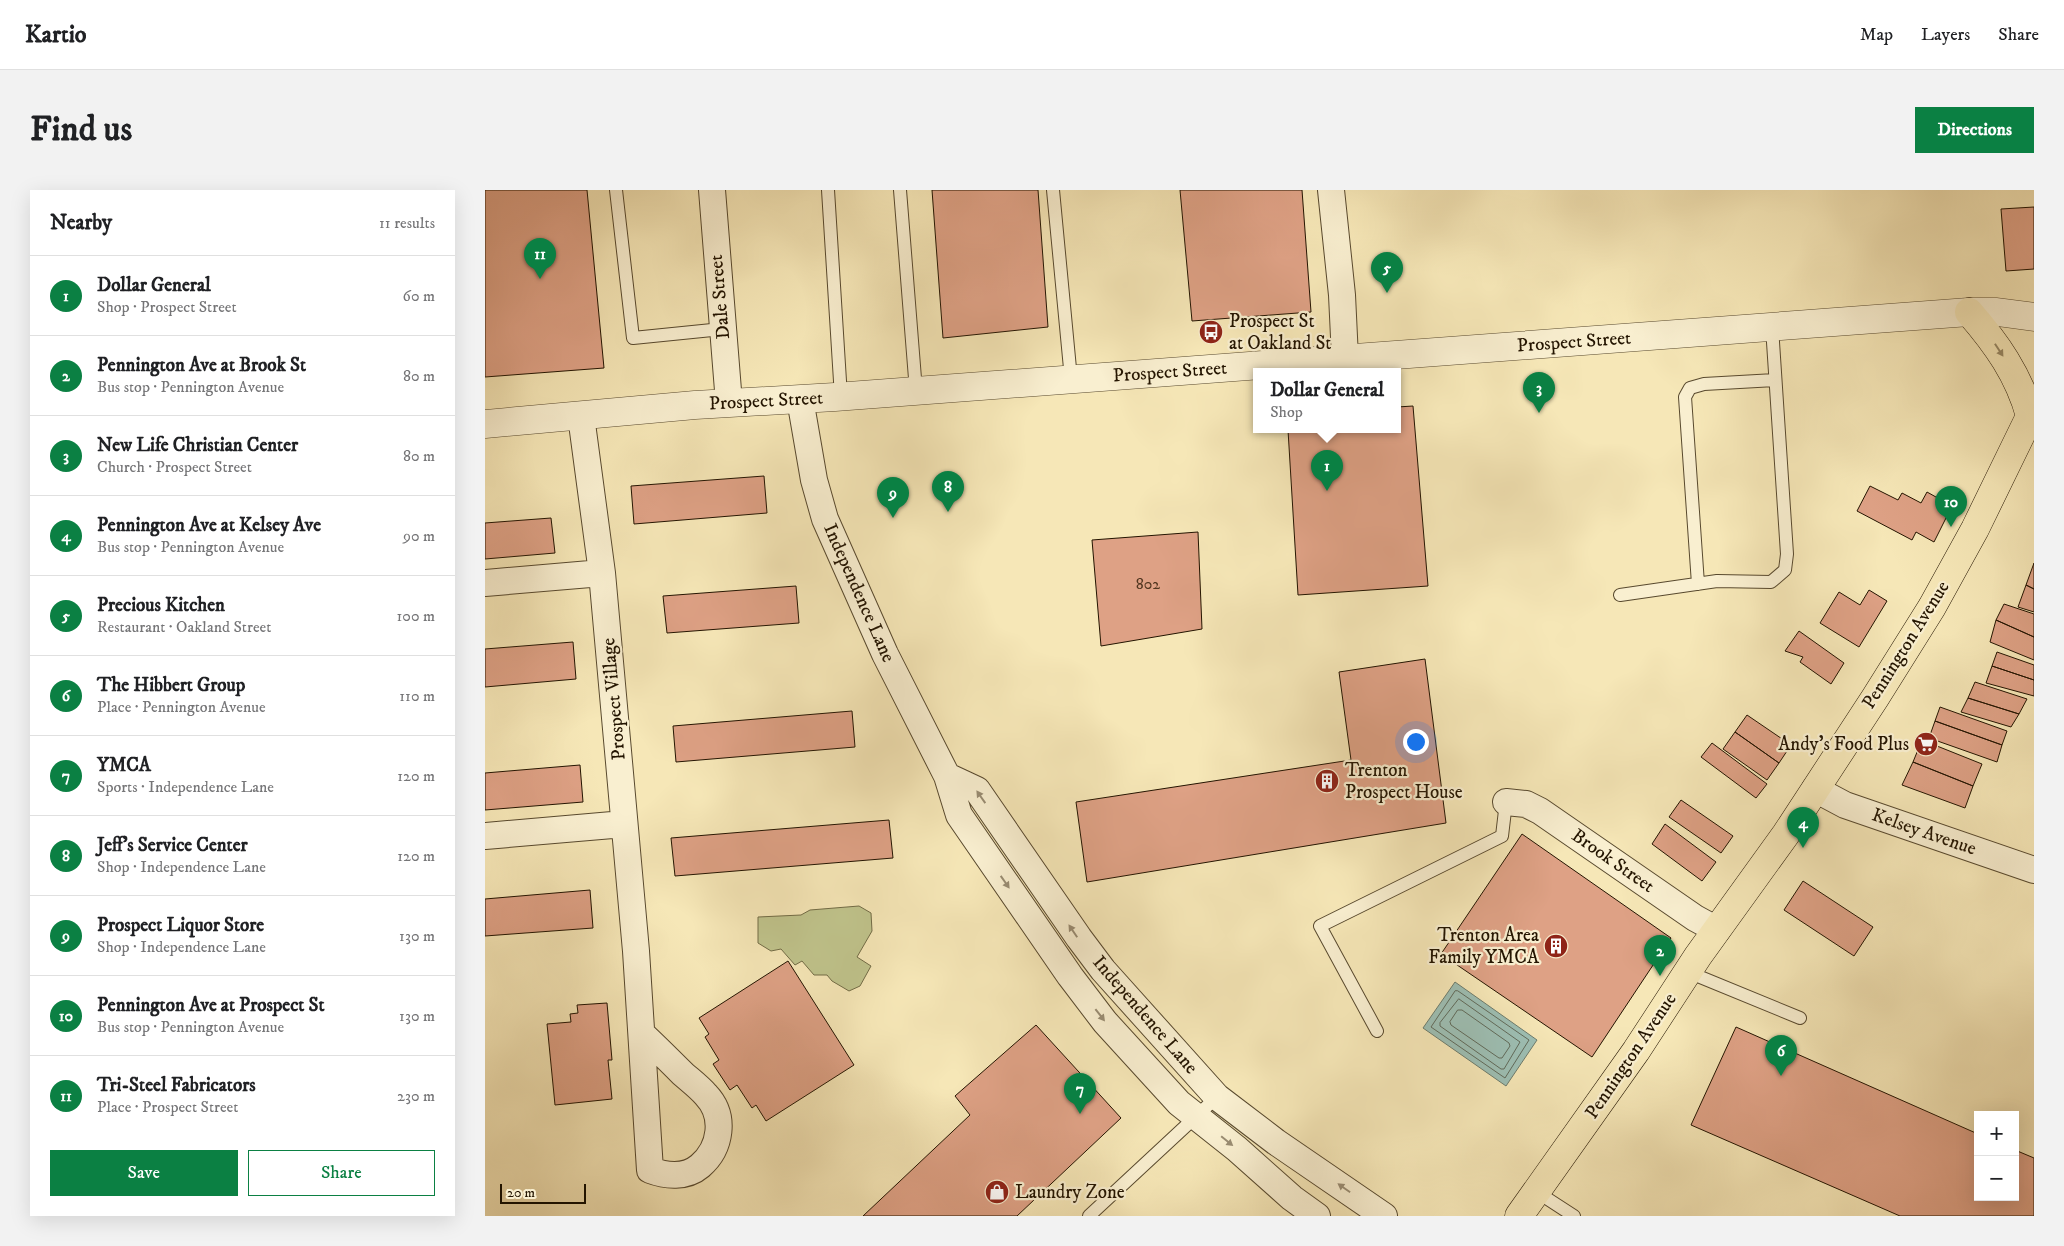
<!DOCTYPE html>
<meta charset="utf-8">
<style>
body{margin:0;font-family:"IM FELL DW Pica",serif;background:#f2f2f2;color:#202124}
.controls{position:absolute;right:15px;bottom:15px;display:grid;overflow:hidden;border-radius:0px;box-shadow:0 5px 20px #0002}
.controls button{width:45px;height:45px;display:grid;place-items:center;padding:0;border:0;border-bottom:1px solid #e0e0e0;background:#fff;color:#202124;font:25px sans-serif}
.scale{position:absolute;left:15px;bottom:12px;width:86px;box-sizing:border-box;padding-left:5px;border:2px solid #231400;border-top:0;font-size:14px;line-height:18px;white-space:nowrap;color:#231400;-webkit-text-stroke:4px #f9efd0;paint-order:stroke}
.you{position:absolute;left:930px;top:551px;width:18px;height:18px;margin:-12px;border:4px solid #fff;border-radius:50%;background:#1a73e8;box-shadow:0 0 0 8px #1a73e833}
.badge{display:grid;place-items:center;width:32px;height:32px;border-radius:50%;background:#0b8043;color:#fff;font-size:16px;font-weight:700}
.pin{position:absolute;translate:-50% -41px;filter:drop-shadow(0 1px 2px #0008)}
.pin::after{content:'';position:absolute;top:26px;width:18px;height:15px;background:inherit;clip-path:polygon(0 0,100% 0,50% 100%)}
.popup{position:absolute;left:768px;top:178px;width:148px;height:65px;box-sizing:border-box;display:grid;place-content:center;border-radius:0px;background:#fff;filter:drop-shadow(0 1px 4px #0005);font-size:16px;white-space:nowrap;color:#757577}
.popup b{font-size:19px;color:#202124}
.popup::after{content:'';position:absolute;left:50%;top:100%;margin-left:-10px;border:10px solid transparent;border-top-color:#fff}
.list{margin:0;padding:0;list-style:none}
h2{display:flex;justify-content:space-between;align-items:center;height:65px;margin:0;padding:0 20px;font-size:21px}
h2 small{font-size:16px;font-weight:400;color:#757577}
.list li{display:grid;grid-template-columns:32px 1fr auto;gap:15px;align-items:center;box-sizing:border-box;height:80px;padding:0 20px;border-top:1px solid #e0e0e0}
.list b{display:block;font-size:19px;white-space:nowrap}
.list p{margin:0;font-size:16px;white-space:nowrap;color:#757577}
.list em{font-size:16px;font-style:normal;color:#757577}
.actions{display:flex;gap:10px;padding:15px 20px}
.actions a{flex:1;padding:11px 0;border:1px solid #0b8043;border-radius:0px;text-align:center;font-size:18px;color:#0b8043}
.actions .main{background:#0b8043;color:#fff}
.map{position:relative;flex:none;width:1549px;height:1026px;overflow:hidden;border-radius:0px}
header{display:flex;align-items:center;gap:30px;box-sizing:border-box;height:70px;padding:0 25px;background:#fff;border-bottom:1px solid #e0e0e0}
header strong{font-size:24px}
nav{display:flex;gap:28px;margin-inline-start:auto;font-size:18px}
.intro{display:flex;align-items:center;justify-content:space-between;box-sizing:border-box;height:120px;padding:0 30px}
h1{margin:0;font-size:35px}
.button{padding:12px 22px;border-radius:0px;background:#0b8043;color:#fff;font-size:18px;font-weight:700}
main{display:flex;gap:30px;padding:0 30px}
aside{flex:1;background:#fff;border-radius:0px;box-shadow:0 5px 20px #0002}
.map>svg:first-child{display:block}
</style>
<header>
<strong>Kartio</strong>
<nav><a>Map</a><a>Layers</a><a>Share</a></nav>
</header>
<div class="intro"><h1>Find us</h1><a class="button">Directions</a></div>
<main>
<aside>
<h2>Nearby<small>11 results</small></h2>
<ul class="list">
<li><span class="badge">1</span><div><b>Dollar General</b><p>Shop · Prospect Street</p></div><em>60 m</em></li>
<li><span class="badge">2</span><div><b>Pennington Ave at Brook St</b><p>Bus stop · Pennington Avenue</p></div><em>80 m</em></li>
<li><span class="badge">3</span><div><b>New Life Christian Center</b><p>Church · Prospect Street</p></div><em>80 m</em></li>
<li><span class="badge">4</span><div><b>Pennington Ave at Kelsey Ave</b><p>Bus stop · Pennington Avenue</p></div><em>90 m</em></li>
<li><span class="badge">5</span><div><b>Precious Kitchen</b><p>Restaurant · Oakland Street</p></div><em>100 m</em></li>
<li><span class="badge">6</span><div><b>The Hibbert Group</b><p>Place · Pennington Avenue</p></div><em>110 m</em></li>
<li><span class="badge">7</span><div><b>YMCA</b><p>Sports · Independence Lane</p></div><em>120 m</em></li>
<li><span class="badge">8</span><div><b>Jeff's Service Center</b><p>Shop · Independence Lane</p></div><em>120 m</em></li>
<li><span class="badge">9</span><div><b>Prospect Liquor Store</b><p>Shop · Independence Lane</p></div><em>130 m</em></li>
<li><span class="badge">10</span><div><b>Pennington Ave at Prospect St</b><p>Bus stop · Pennington Avenue</p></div><em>130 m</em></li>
<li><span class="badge">11</span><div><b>Tri-Steel Fabricators</b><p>Place · Prospect Street</p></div><em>230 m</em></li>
</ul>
<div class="actions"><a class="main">Save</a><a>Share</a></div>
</aside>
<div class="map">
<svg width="1549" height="1026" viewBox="0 0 1549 1026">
<rect width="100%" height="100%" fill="#f6e7b7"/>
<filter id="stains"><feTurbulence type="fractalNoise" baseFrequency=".004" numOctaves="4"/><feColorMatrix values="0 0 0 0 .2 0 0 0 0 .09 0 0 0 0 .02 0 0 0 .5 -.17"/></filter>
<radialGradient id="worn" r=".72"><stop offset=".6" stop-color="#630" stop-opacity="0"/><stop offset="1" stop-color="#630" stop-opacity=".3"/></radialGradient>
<path fill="#c0c48c" stroke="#726c46" d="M374 716 386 723 387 741 372 767 386 776 375 796 364 801 347 791 342 785H329L317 771 310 775 296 759 286 761 273 753V727L316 725 325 720Z"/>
<path fill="#9dbfb4" stroke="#6c7b6c" d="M970 792 1052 850 1021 896 938 838Z"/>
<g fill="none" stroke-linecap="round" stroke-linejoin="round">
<path stroke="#606a5a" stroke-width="1" d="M973 801 1044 850 1020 888 946 837 970 801Z
M974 809 1035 852 1019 879H1016L955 836V833Z
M973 820H977L1024 853 1025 856 1017 868H1014L966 835 965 832Z"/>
</g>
<path fill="#dea185" stroke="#231400" d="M0 0H102L119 178 0 187Z
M447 0H553L563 137 458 148Z
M695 0H817L826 122 707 131Z
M1549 17V79L1521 81 1516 19Z
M928 216 943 396 813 405 803 240H912V217Z
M279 286 282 323 149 334 146 296Z
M1385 296 1413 310 1417 303 1436 313 1442 302 1467 316 1449 352 1431 342 1427 350 1372 321Z
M66 328 70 363 0 369V333Z
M713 342 717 439 616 456 607 350Z
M1549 373V399L1541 395Z
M1541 395 1549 399V422L1533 417Z
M311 396 314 433 182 443 178 406Z
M1384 400 1402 411 1374 457 1335 433 1354 402 1375 415Z
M1519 414 1549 424V447L1511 430Z
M1511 430 1549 447V470L1505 452Z
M1314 441 1359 473 1346 494 1315 472 1318 467 1300 461Z
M88 452 91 489 0 497V459Z
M1512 462 1549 475V490L1507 476Z
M940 469 961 633 602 692 591 612 866 570 854 482Z
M1507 476 1549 490V506L1501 493Z
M1490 492 1542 509 1534 524 1483 508Z
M1483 508 1534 524 1526 537 1476 522Z
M1455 517 1522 541 1517 555 1450 531Z
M367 521 370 557 191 572 188 536Z
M1262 525 1306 555 1294 573 1250 542Z
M1450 531 1517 555 1512 572 1444 548Z
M1250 542 1294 573 1282 590 1238 559Z
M1437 550 1497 574 1488 596 1428 572Z
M1227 553 1282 594 1271 608 1216 567Z
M1428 572 1488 596 1480 618 1417 595Z
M95 575 98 612 0 620V583Z
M1196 610 1248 646 1236 663 1184 627Z
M404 630 408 668 190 686 186 648Z
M1180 634 1231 672 1217 691 1167 654Z
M1037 644 1186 748 1107 867 956 764Z
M1318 691 1388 737 1369 766 1299 720Z
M105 700 108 738 0 746V709Z
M303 771 369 875 281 931 271 915 267 918 252 895 245 900 228 874 234 870 220 847 224 844 214 828Z
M122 813 127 870H123L127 909 70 915 62 834 86 832 85 824 93 823 92 815Z
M551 835 636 928 532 1026H378L485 925 470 906Z
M1251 837 1493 944V1007H1530V960L1549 968V1026H1415L1206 935Z"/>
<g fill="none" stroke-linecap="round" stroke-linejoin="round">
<g stroke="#58492e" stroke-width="14">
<path id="service" d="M131 0 148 148 237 139
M343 0 356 207
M415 0 431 201
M568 0 586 189
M1213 394 1200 207 1205 198 1219 194 1290 190
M1135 405 1232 391 1286 392 1300 380 1302 364 1287 137
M1203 782 1315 828
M892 841 835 736 1017 646 1021 612
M1052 1002 1089 1026
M604 1026 732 907"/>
</g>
<g stroke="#58492e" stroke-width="28">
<path id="minor" d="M227 0 244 213
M846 0 857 105 860 168
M315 209 329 290 340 329 400 464 462 586
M96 226 117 383 151 761 165 980C181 986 201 988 215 976 236 958 241 926 221 905 214 897 206 891 198 884 185 871 171 857 157 844
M0 393 117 383
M1330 599 1360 615 1549 680
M1021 612 1041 614 1055 621 1210 728 1232 740
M0 646 139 634
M832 1026 807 1008 752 959 694 913 620 832 585 786 474 625 462 586 492 600 594 748 618 780 732 907 791 952 899 1026"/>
</g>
<g stroke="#58492e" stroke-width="29">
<path id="tertiary" d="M0 234 210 215 350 207 1484 122H1512L1549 127"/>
</g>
<g stroke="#231400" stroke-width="29">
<path id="primary" d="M1484 122C1511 153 1534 185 1545 226
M1034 1026 1151 861 1213 766 1301 644 1390 508 1447 417 1490 339 1549 218"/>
</g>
<use href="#service" stroke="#f9efd0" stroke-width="12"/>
<use href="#minor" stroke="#f9efd0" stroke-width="26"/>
<use href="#tertiary" stroke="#f9efd0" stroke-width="28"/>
<use href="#primary" stroke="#f6e7b7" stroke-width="28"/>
</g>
<defs><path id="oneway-solid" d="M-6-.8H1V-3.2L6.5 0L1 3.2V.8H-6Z" transform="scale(1.25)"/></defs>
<use fill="#978865" href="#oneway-solid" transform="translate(1514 160) rotate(57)"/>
<g fill="#998c72">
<use href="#oneway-solid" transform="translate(496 607) rotate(-125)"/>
<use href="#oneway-solid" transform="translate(520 692) rotate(55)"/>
<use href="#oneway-solid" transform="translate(588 741) rotate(-124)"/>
<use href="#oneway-solid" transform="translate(615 825) rotate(52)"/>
<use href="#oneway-solid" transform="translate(742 951) rotate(39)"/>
<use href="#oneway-solid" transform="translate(859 998) rotate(-145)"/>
</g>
<defs>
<g id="bus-disc" transform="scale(1.25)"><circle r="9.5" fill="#8f2418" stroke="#f9efd0"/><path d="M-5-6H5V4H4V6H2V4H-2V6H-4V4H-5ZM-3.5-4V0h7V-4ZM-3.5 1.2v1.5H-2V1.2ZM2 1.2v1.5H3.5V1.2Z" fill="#fff"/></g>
<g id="supermarket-disc" transform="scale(1.25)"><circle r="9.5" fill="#8f2418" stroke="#f9efd0"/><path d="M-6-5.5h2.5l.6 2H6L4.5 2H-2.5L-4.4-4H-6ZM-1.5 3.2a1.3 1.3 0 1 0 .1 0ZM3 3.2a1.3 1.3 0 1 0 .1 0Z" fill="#fff"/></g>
<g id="building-disc" transform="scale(1.25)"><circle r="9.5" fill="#8f2418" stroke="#f9efd0"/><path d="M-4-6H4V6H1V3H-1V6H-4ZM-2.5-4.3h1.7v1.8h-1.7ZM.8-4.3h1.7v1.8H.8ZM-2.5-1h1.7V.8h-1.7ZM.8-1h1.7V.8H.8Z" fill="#fff"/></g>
<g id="shop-disc" transform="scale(1.25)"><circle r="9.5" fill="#8f2418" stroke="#f9efd0"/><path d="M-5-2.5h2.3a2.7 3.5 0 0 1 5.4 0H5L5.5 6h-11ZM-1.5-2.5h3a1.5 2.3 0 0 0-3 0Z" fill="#fff"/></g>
</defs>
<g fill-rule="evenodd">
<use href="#bus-disc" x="726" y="142"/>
<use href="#supermarket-disc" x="1441" y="554"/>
<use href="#building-disc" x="842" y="591"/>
<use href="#building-disc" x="1071" y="756"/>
<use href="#shop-disc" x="512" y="1002"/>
</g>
<g text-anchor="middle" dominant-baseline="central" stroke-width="4.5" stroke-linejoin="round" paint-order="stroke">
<g font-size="16" fill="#523721">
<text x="663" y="394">802</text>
</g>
<g font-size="19" fill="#231400" stroke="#f9efd0">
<text transform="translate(235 107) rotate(-95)">Dale Street</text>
<text transform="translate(1089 152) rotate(-4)">Prospect Street</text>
<text transform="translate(685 182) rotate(-4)">Prospect Street</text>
<text transform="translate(281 211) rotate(-3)">Prospect Street</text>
<text transform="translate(374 403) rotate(66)">Independence Lane</text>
<text transform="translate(1421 455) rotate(-58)">Pennington Avenue</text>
<text transform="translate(129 509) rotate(-95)">Prospect Village</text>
<text transform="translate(1439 642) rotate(19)">Kelsey Avenue</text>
<text transform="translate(1128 671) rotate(35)">Brook Street</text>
<text transform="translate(660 825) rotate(49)">Independence Lane</text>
<text transform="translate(1146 866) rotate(-56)">Pennington Avenue</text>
</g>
<g font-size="19" fill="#231400" stroke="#f9efd0" text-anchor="start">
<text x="744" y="131">Prospect St<tspan x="744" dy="22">at Oakland St</tspan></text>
<text x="1424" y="554" text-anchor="end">Andy's Food Plus</text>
<text x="860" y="580">Trenton<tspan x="860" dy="22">Prospect House</tspan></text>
<text x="1054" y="745" text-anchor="end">Trenton Area<tspan x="1054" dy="22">Family YMCA</tspan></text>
<text x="530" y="1002">Laundry Zone</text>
</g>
</g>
<rect width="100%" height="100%" filter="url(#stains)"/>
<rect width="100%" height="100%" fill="url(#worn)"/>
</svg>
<div class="controls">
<button>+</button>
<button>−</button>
</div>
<div class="scale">20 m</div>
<div class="you"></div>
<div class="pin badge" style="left:842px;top:301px">1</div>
<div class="popup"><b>Dollar General</b>Shop</div>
<div class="pin badge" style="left:1175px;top:786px">2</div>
<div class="pin badge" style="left:1054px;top:223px">3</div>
<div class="pin badge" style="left:1318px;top:658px">4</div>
<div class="pin badge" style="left:902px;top:103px">5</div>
<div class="pin badge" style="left:1296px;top:886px">6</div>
<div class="pin badge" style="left:595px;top:924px">7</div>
<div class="pin badge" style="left:463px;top:322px">8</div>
<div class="pin badge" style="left:408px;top:328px">9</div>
<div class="pin badge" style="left:1466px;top:337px">10</div>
<div class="pin badge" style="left:55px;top:89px">11</div>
</div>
</main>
